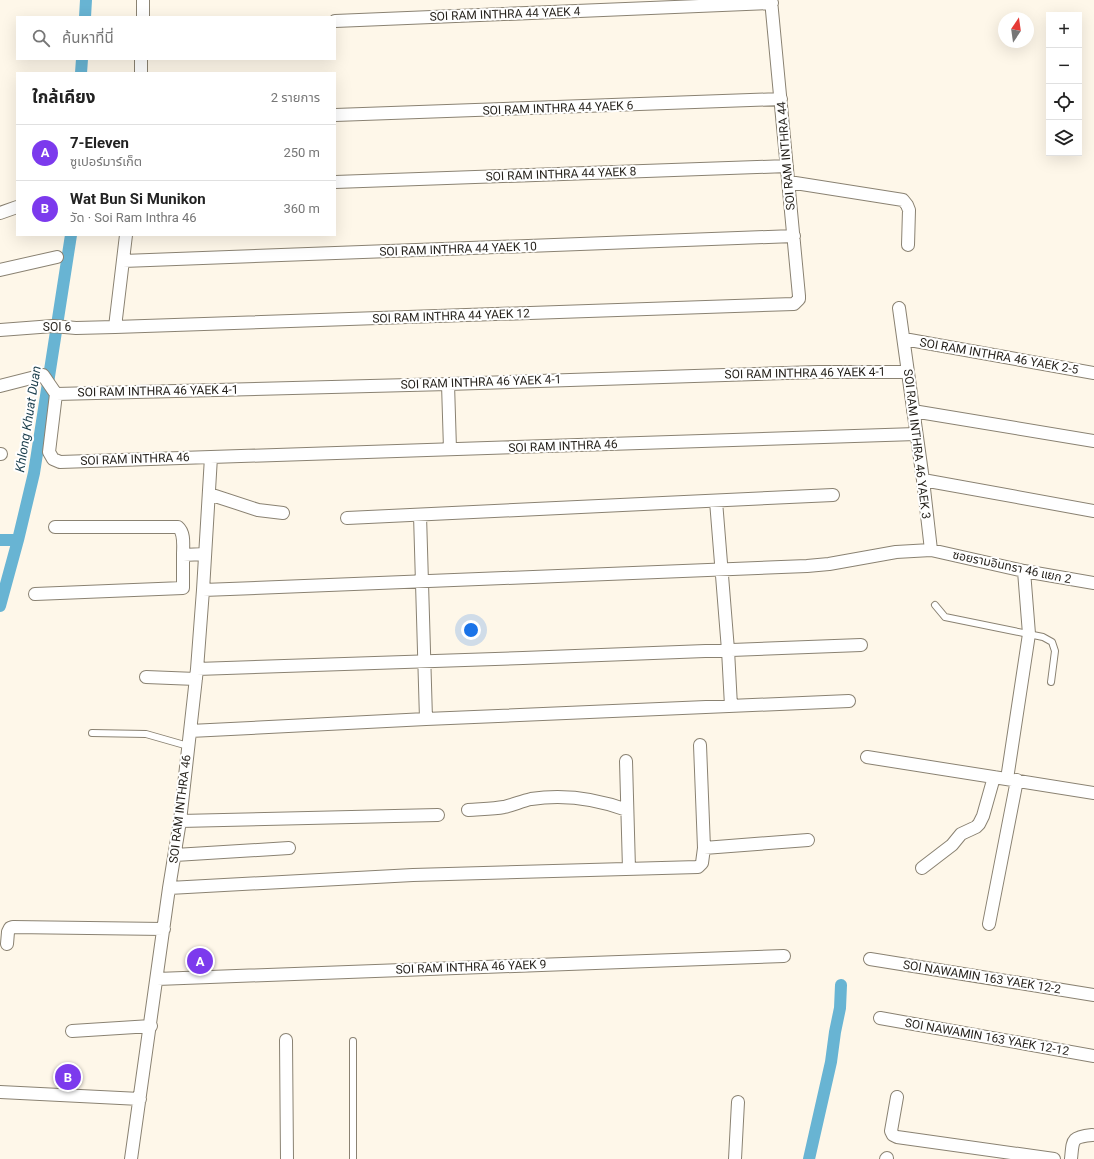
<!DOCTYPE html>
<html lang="th">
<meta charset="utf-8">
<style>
body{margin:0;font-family:Roboto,"Noto Sans Thai",sans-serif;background:#f6f6f6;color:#222}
.controls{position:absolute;right:12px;top:12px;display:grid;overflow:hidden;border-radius:0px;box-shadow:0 4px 16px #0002}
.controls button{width:36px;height:36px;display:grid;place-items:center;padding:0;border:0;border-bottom:1px solid #e0e0e0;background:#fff;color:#222;font:20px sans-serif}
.compass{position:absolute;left:998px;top:12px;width:36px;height:36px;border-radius:50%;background:#fff;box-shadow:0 4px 16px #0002;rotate:13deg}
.you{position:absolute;left:471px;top:630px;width:14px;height:14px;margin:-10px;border:3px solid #fff;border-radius:50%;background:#1a73e8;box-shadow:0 0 0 6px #1a73e833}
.badge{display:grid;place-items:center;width:26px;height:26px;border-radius:50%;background:#7c3aed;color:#fff;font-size:13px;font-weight:700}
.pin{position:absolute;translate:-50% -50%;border:2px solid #fff;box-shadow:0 1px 4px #0006}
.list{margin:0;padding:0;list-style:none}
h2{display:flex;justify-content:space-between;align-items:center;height:52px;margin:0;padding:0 16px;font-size:17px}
h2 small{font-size:13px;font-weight:400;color:#767676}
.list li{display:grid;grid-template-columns:26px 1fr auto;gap:12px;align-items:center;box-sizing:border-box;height:56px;padding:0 16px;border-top:1px solid #e0e0e0}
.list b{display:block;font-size:15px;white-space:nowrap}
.list p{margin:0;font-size:13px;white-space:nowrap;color:#767676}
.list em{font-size:13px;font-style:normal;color:#767676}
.icon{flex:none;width:22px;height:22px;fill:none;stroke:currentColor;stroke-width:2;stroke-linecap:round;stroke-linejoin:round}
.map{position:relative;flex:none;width:1094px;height:1159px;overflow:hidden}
.search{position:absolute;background:#fff;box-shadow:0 4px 16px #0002;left:16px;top:16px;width:320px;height:44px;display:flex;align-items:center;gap:10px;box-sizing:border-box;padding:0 14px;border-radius:0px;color:#767676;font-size:15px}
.panel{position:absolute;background:#fff;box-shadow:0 4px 16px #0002;left:16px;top:72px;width:320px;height:164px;border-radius:0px}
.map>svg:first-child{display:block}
</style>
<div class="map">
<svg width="1094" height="1159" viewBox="0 0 1094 1159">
<rect width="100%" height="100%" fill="#fef7e9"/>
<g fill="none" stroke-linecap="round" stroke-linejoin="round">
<path stroke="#68b4d3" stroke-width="12" d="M85 17 86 0
M81 73 82 59
M0 540H18
M0 606 18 540 34 473 71 235
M809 1159 831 1062 835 1032 840 1008 841 985"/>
<g stroke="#8a8272" stroke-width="8">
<path id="service" d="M935 605 945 617 1043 637 1052 642 1055 651 1051 682
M92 733 146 734 188 746
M353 1159V1041"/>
</g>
<g stroke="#8a8272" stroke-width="14">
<path id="minor" d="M143 17V0
M335 21 772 3
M141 73V59
M335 115 781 99
M335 182 787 166
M789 182 903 200 907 205 909 210 908 245
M0 213 17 207
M123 261 794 236
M0 270 57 257
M899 308 923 480 931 550
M115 327 126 235
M0 330 53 326 76 328 115 327 794 304 799 299V296L771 0
M904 339 1094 373
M448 384 450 449
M0 386 43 375 56 394 49 452 53 459 60 462 916 434
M56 394 448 384 818 372H907
M913 411 1094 441
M0 454H1
M923 480 1094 511
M209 494 258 510 283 513
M716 501 728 650 731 706
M420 515 426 719
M347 518 833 495
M55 527H178C185 533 183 545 183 555L205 554
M203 590 807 566 829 564 896 552 931 550 1024 571 1094 583
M35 594 183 588V555
M197 669 523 658 861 645
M146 677 196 679
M190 731 426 719 849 701
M867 757 1094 793
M626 761 629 869
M1007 779 1029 634 1024 571
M468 810C480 809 493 809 504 807 513 805 522 801 531 799 563 794 597 799 627 810
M180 821 438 815
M704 848 808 840
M175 855 289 848
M922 868 952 845 961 834 976 827 979 824 983 816 994 777
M169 888 413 875 698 867 702 863 704 848 700 745
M989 924 1017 780
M7 944 8 932 10 928 13 927 164 929
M870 959 1094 995
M157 979 784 956
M880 1018 1094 1056
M72 1031 151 1026
M286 1040 287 1159
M0 1092 140 1099
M897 1097 891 1131 893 1135 897 1137 1054 1159
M131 1159 169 888 180 821 197 669 203 590 211 457
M735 1159 738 1102
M886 1159 887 1158
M1071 1159C1073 1140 1071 1137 1092 1135"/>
</g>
<use href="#service" stroke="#fff" stroke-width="6"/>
<use href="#minor" stroke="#fff" stroke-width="12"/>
</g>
<g text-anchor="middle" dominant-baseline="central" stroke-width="4" stroke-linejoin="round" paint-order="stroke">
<g font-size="12" fill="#231f19" stroke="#fff">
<text transform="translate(505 14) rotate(-2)">SOI RAM INTHRA 44 YAEK 4</text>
<text transform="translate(558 108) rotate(-2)">SOI RAM INTHRA 44 YAEK 6</text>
<text transform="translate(786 156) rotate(-95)">SOI RAM INTHRA 44</text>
<text transform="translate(561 174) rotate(-2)">SOI RAM INTHRA 44 YAEK 8</text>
<text transform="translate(458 249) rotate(-2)">SOI RAM INTHRA 44 YAEK 10</text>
<text transform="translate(451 316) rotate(-2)">SOI RAM INTHRA 44 YAEK 12</text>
<text x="57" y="327">SOI 6</text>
<text transform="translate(999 356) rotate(10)">SOI RAM INTHRA 46 YAEK 2-5</text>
<text transform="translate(805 373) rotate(-1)">SOI RAM INTHRA 46 YAEK 4-1</text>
<text transform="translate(481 382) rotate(-2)">SOI RAM INTHRA 46 YAEK 4-1</text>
<text transform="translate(158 391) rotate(-1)">SOI RAM INTHRA 46 YAEK 4-1</text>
<text transform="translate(917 444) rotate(83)">SOI RAM INTHRA 46 YAEK 3</text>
<text transform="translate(563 446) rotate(-2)">SOI RAM INTHRA 46</text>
<text transform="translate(135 459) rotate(-2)">SOI RAM INTHRA 46</text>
<text transform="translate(1012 567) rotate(12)">ซอยรามอินทรา 46 แยก 2</text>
<text transform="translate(180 809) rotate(-83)">SOI RAM INTHRA 46</text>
<text transform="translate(471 967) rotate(-2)">SOI RAM INTHRA 46 YAEK 9</text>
<text transform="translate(982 977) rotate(9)">SOI NAWAMIN 163 YAEK 12-2</text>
<text transform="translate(987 1037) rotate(10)">SOI NAWAMIN 163 YAEK 12-12</text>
</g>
<g font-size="13" font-style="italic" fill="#1b3e4c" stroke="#fff">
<text transform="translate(28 419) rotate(-81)">Khlong Khuat Duan</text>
</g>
</g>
</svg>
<div class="controls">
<button>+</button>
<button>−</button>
<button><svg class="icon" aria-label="locate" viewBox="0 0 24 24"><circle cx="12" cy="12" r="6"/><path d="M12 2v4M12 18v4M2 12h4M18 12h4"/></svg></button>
<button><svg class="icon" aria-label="layers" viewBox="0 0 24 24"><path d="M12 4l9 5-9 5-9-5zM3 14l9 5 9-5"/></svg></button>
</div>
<svg class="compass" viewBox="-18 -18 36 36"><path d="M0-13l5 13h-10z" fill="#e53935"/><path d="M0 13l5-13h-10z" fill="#767676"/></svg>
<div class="you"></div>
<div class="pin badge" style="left:200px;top:961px">A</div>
<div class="pin badge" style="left:68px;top:1077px">B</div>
<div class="search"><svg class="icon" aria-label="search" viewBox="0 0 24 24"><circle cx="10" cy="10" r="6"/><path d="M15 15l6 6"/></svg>ค้นหาที่นี่</div>
<section class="panel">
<h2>ใกล้เคียง<small>2 รายการ</small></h2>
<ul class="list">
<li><span class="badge">A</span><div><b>7-Eleven</b><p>ซูเปอร์มาร์เก็ต</p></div><em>250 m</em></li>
<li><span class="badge">B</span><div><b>Wat Bun Si Munikon</b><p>วัด · Soi Ram Inthra 46</p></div><em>360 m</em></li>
</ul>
</section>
</div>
